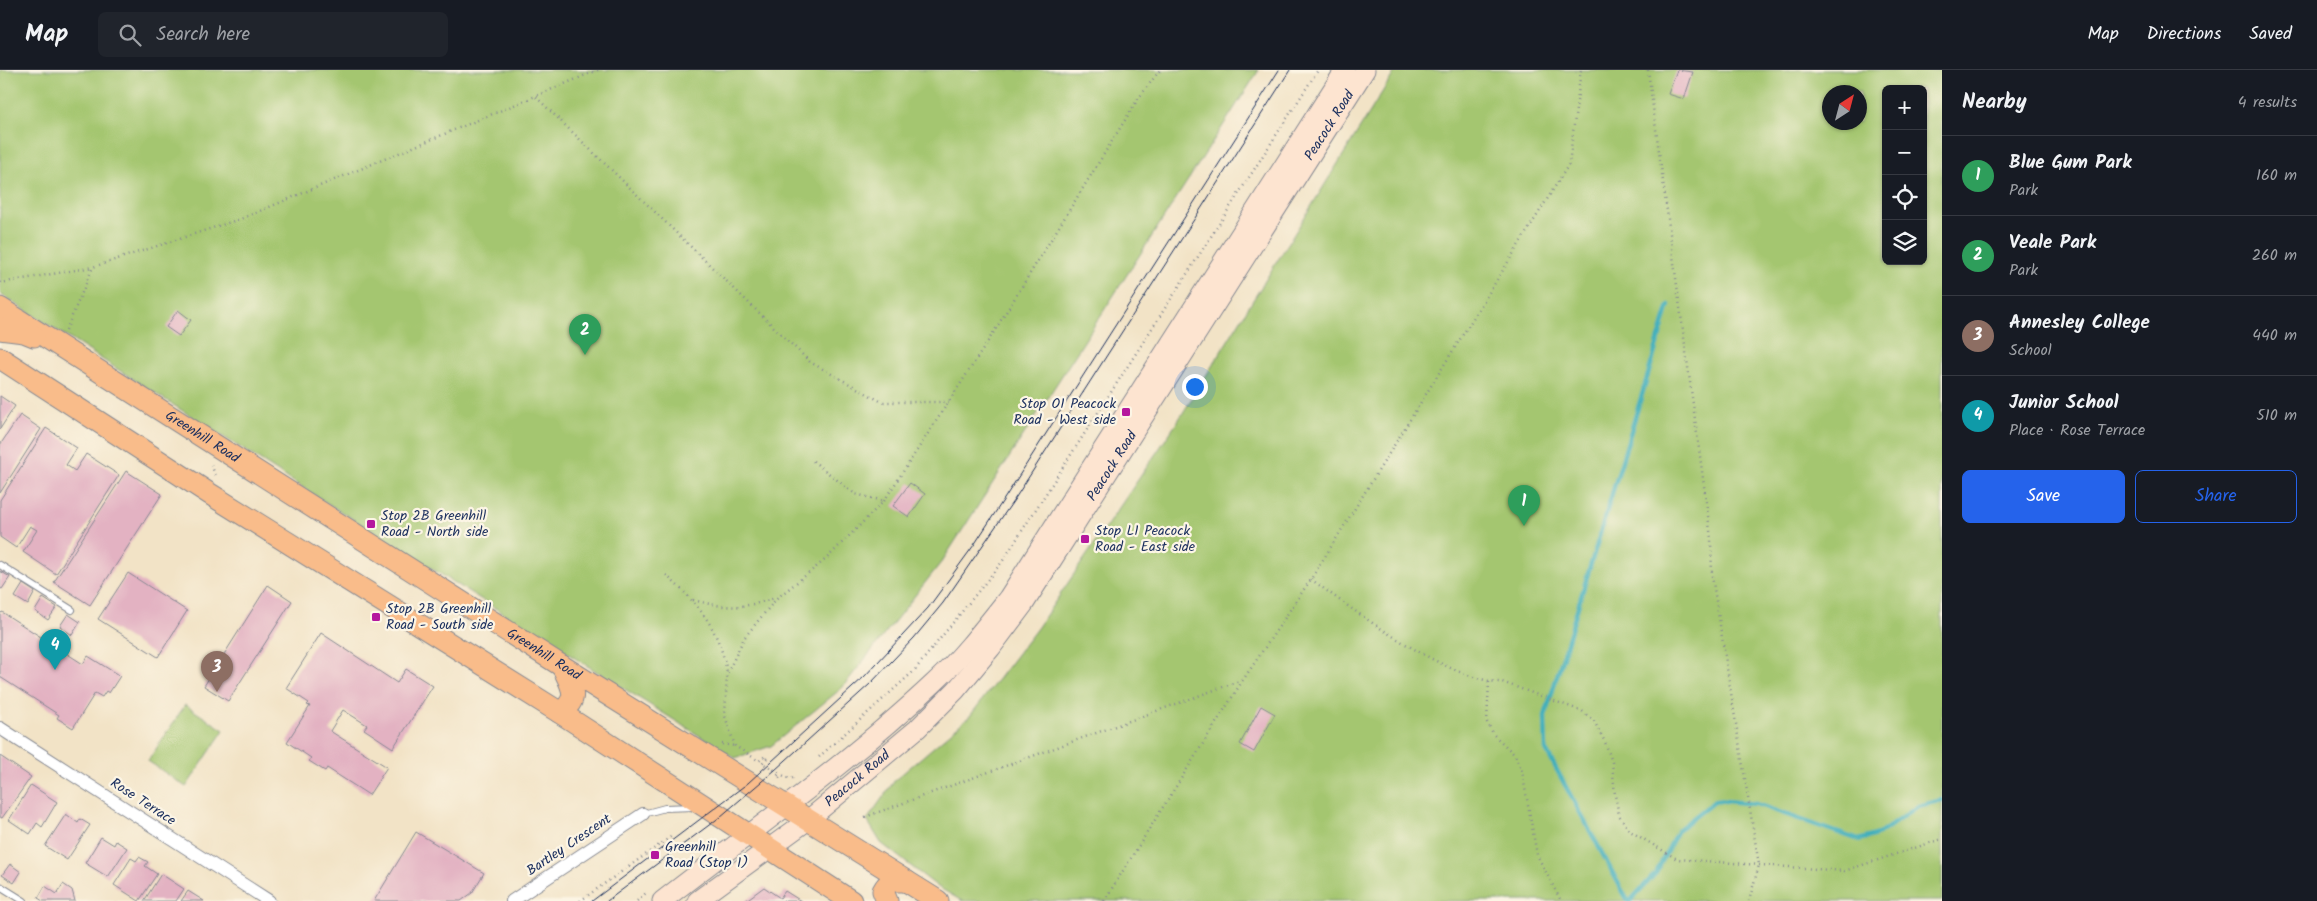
<!DOCTYPE html>
<meta charset="utf-8">
<style>
body{margin:0;font-family:Kalam,sans-serif;background:#20242c;color:#f1f3f6}
.controls{position:absolute;right:15px;top:15px;display:grid;overflow:hidden;border-radius:8px;box-shadow:0 1px 4px #0004}
.controls button{width:45px;height:45px;display:grid;place-items:center;padding:0;border:0;border-bottom:1px solid #363941;background:#171b24;color:#f1f3f6;font:25px sans-serif}
.compass{position:absolute;left:1822px;top:15px;width:45px;height:45px;border-radius:50%;background:#171b24;box-shadow:0 1px 4px #0004;rotate:36deg}
.you{position:absolute;left:1194px;top:316px;width:18px;height:18px;margin:-12px;border:4px solid #fff;border-radius:50%;background:#1a73e8;box-shadow:0 0 0 8px #1a73e833}
.badge{display:grid;place-items:center;width:32px;height:32px;border-radius:50%;background:#2563eb;color:#fff;font-size:16px;font-weight:700}
.pin{position:absolute;translate:-50% -41px;filter:drop-shadow(0 1px 2px #0008)}
.pin::after{content:'';position:absolute;top:26px;width:18px;height:15px;background:inherit;clip-path:polygon(0 0,100% 0,50% 100%)}
.list{margin:0;padding:0;list-style:none}
h2{display:flex;justify-content:space-between;align-items:center;height:65px;margin:0;padding:0 20px;font-size:21px}
h2 small{font-size:16px;font-weight:400;color:#9ea1a6}
.list li{display:grid;grid-template-columns:32px 1fr auto;gap:15px;align-items:center;box-sizing:border-box;height:80px;padding:0 20px;border-top:1px solid #363941}
.list b{display:block;font-size:19px;white-space:nowrap}
.list p{margin:0;font-size:16px;white-space:nowrap;color:#9ea1a6}
.list em{font-size:16px;font-style:normal;color:#9ea1a6}
.actions{display:flex;gap:10px;padding:15px 20px}
.actions a{flex:1;padding:11px 0;border:1px solid #2563eb;border-radius:8px;text-align:center;font-size:18px;color:#2563eb}
.actions .main{background:#2563eb;color:#fff}
.icon{flex:none;width:28px;height:28px;fill:none;stroke:currentColor;stroke-width:2;stroke-linecap:round;stroke-linejoin:round}
.map{position:relative;flex:none;width:1942px;height:831px;overflow:hidden}
header{display:flex;align-items:center;gap:30px;box-sizing:border-box;height:70px;padding:0 25px;background:#171b24;border-bottom:1px solid #363941}
header strong{font-size:24px}
nav{display:flex;gap:28px;margin-inline-start:auto;font-size:18px}
.search{width:350px;height:45px;background:#20242c;display:flex;align-items:center;gap:12px;box-sizing:border-box;padding:0 18px;border-radius:8px;color:#9ea1a6;font-size:19px}
main{display:flex}
aside{flex:1;background:#171b24}
.map>svg:first-child{display:block}
</style>
<header>
<strong>Map</strong>
<div class="search"><svg class="icon" aria-label="search" viewBox="0 0 24 24"><circle cx="10" cy="10" r="6"/><path d="M15 15l6 6"/></svg>Search here</div>
<nav><a>Map</a><a>Directions</a><a>Saved</a></nav>
</header>
<main>
<div class="map">
<svg width="1942" height="831" viewBox="0 0 1942 831">
<rect width="100%" height="100%" fill="#fcf5e5"/>
<filter id="ink" filterUnits="userSpaceOnUse"><feTurbulence type="fractalNoise" baseFrequency=".02" numOctaves="2"/><feDisplacementMap in="SourceGraphic" scale="10" xChannelSelector="R" yChannelSelector="G"/><feConvolveMatrix kernelMatrix="1 2 1 2 8 2 1 2 1" color-interpolation-filters="sRGB"/></filter>
<filter id="wash" filterUnits="userSpaceOnUse"><feTurbulence type="fractalNoise" baseFrequency=".0096" numOctaves="4" result="noise"/><feDisplacementMap in="SourceGraphic" scale="20" xChannelSelector="R" yChannelSelector="G"/><feGaussianBlur stdDeviation="1.12" result="paint"/><feColorMatrix in="noise" values="0 0 0 0 0 0 0 0 0 0 0 0 0 0 0 0 0 1.4 0 .05"/><feComposite in="paint" operator="in"/></filter>
<g filter="url(#wash)">
<rect width="100%" height="100%" fill="#f2e3c6"/>
<path fill="#a4c670" stroke="#607a67" fill-rule="evenodd" d="M0 0H1259L943 490 842 618 771 676 735 688 319 428 0 224Z
M1396 0H1942V831H962L938 817 881 773 867 750 895 710 970 646 1038 557 1176 354ZM1886 19H1923V191H1886ZM1830 22H1860V52H1830Z
M185 635 224 660 186 717 148 691Z"/>
<g fill="none" stroke-linecap="round" stroke-linejoin="round">
<path stroke="#3faebb" stroke-width="4.5" d="M1628 831 1546 680 1545 646 1669 235
M1630 831 1656 803 1678 760 1716 730 1756 734 1859 770 1879 764 1918 736 1942 730"/>
</g>
<g id="blocks">
<path fill="#e3b2c2" d="M1677 0 1693 2 1684 29 1668 24Z
M178 240 191 250 179 266 166 257Z
M0 326 15 336 0 359Z
M20 345 41 359 0 423V375Z
M46 358 77 378 66 395 75 401 86 384 119 405 56 504 23 482 37 460 30 456 16 478 0 467V430Z
M126 401 162 424 90 535 54 512Z
M910 413 925 424 909 447 893 436Z
M0 501 10 507 2 519 0 518Z
M128 503 187 541 158 587 98 549Z
M23 514 35 522 28 535 15 527Z
M268 515 292 531 228 631 204 616Z
M43 528 57 537 48 550 35 541Z
M2 542 83 594 88 586 120 606 109 623 106 621 102 627 95 623 73 658 57 648 59 645 0 607V544Z
M68 544 80 552 72 565 60 556Z
M321 563 397 613 406 599 433 616 393 678 364 659 367 655 343 640 330 661 387 697 369 725 327 698 325 701 309 691 311 688 287 672 310 636 307 635 309 633 286 618Z
M1261 636 1275 644 1254 682 1240 674Z
M0 686 31 707 2 748 0 747Z
M31 715 57 732 42 757 37 753 30 764 9 750Z
M66 744 78 753 80 749 90 755 67 790 45 776Z
M416 762 484 803 472 823 461 831H374Z
M101 767 114 775 116 771 127 778 108 807 85 793Z
M139 787 148 792 145 796 157 804 139 831 114 815 131 788 136 791Z
M10 794 21 802 14 813 2 805Z
M161 804 184 819 176 831H144Z
M63 814 72 820 75 831H43L38 828 45 816 57 824Z
M764 817 780 828 785 821 801 831H745Z
M188 821 204 831H181Z"/>
</g>
</g>
<g filter="url(#ink)">
<use href="#blocks" fill-opacity="0" stroke="#868992" stroke-width="1"/>
<g fill="none" stroke-linecap="round" stroke-linejoin="round">
<g stroke="#868992" stroke-width="8">
<path id="service" d="M0 495 72 540
M643 744 665 738 694 737
M0 816 24 831"/>
</g>
<g stroke="#868992" stroke-width="14">
<path id="minor" d="M0 658 269 831
M512 831 643 744"/>
</g>
<g stroke="#868992" stroke-width="21">
<g id="secondary">
<path d="M662 831C753 760 849 693 934 613 961 588 985 557 1008 528L1345 0"/>
<path id="s1" d="M697 831 808 750 917 659 956 620 991 578 1024 534 1365 0"/>
</g>
</g>
<g stroke="#868992" stroke-width="23">
<g id="trunk">
<path id="s2" d="M0 238 562 596 938 831"/>
<path d="M0 259 24 262 34 266"/>
<path d="M0 288 210 424 559 642 851 831"/>
<path d="M559 642C582 630 571 615 562 596"/>
<path d="M887 831 883 821C889 809 894 811 906 811"/>
</g>
</g>
<path stroke="#868992" stroke-width="2.5" stroke-dasharray="1 4" stroke-linecap="butt" d="M1648 0 1711 468 1712 506 1759 795 1749 831
M536 27 810 292 882 332H949
M0 213 93 197
M66 260 93 197 243 148 598 0
M813 391 855 424 884 431
M211 395 216 406
M666 505C699 535 718 556 727 602
M1311 509C1352 540 1452 613 1502 612L1582 641 1594 651 1605 672 1612 692 1615 725 1619 745 1630 761 1677 789 1844 801 1942 769
M693 530C729 539 740 539 775 528
M1489 612 1487 652 1494 665 1515 685 1522 701 1537 785 1561 831
M722 674 735 676
M819 687 914 601 1002 492 1318 0
M793 708 791 709 782 705 779 708 777 706 780 703 762 693 767 688 765 686 759 691 735 676 725 646 727 604 744 568 777 528 825 490 884 431 987 273 1138 29 1160 0
M865 747 1242 610
M580 831 672 766
M637 831 646 823
M1104 831 1243 610 1311 509 1569 94 1581 0"/>
<use href="#service" stroke="#fff" stroke-width="6"/>
<use href="#minor" stroke="#fff" stroke-width="12"/>
<use href="#secondary" stroke="#fde4d0" stroke-width="19"/>
<use href="#trunk" stroke="#f9bc8a" stroke-width="21"/>
<path stroke="#1b2f5e" stroke-width="1" d="M592 831 748 713 864 607 928 538 974 475 1006 426 1279 0
M607 831 720 747 775 700 870 614 914 568 943 533 1016 427 1290 0"/>
</g>
</g>
<g fill="#b5179e" stroke="#fcf5e5" stroke-width="2">
<rect x="1121" y="337" width="10" height="10" rx="2.5"/>
<rect x="366" y="449" width="10" height="10" rx="2.5"/>
<rect x="1080" y="464" width="10" height="10" rx="2.5"/>
<rect x="371" y="542" width="10" height="10" rx="2.5"/>
<rect x="650" y="780" width="10" height="10" rx="2.5"/>
</g>
<g text-anchor="middle" dominant-baseline="central" stroke-width="4.5" stroke-linejoin="round" paint-order="stroke">
<g font-size="14" fill="#1b2f5e" stroke="#fcf5e5">
<text stroke="none"><textPath href="#s1" startOffset="1012">Peacock Road</textPath></text>
<text stroke="none"><textPath href="#s2" startOffset="240">Greenhill Road</textPath></text>
<text stroke="none"><textPath href="#s1" startOffset="608">Peacock Road</textPath></text>
<text stroke="none"><textPath href="#s2" startOffset="645">Greenhill Road</textPath></text>
<text stroke="none"><textPath href="#s1" startOffset="202">Peacock Road</textPath></text>
<text transform="translate(143 732) rotate(33)">Rose Terrace</text>
<text transform="translate(569 775) rotate(-34)">Bartley Crescent</text>
</g>
<g font-size="14" fill="#1b2f5e" stroke="#fcf5e5" text-anchor="start">
<text x="1116" y="334" text-anchor="end">Stop O1 Peacock<tspan x="1116" dy="16">Road - West side</tspan></text>
<text x="381" y="446">Stop 2B Greenhill<tspan x="381" dy="16">Road - North side</tspan></text>
<text x="1095" y="461">Stop L1 Peacock<tspan x="1095" dy="16">Road - East side</tspan></text>
<text x="386" y="539">Stop 2B Greenhill<tspan x="386" dy="16">Road - South side</tspan></text>
<text x="665" y="777">Greenhill<tspan x="665" dy="16">Road (Stop 1)</tspan></text>
</g>
</g>
</svg>
<div class="controls">
<button>+</button>
<button>−</button>
<button><svg class="icon" aria-label="locate" viewBox="0 0 24 24"><circle cx="12" cy="12" r="6"/><path d="M12 2v4M12 18v4M2 12h4M18 12h4"/></svg></button>
<button><svg class="icon" aria-label="layers" viewBox="0 0 24 24"><path d="M12 4l9 5-9 5-9-5zM3 14l9 5 9-5"/></svg></button>
</div>
<svg class="compass" viewBox="-18 -18 36 36"><path d="M0-13l5 13h-10z" fill="#e53935"/><path d="M0 13l5-13h-10z" fill="#9ea1a6"/></svg>
<div class="you"></div>
<div class="pin badge" style="left:1524px;top:456px;background:#2e9e5b">1</div>
<div class="pin badge" style="left:585px;top:285px;background:#2e9e5b">2</div>
<div class="pin badge" style="left:217px;top:622px;background:#8d6e63">3</div>
<div class="pin badge" style="left:55px;top:600px;background:#0f9aa8">4</div>
</div>
<aside>
<h2>Nearby<small>4 results</small></h2>
<ul class="list">
<li><span class="badge" style="background:#2e9e5b">1</span><div><b>Blue Gum Park</b><p>Park</p></div><em>160 m</em></li>
<li><span class="badge" style="background:#2e9e5b">2</span><div><b>Veale Park</b><p>Park</p></div><em>260 m</em></li>
<li><span class="badge" style="background:#8d6e63">3</span><div><b>Annesley College</b><p>School</p></div><em>440 m</em></li>
<li><span class="badge" style="background:#0f9aa8">4</span><div><b>Junior School</b><p>Place · Rose Terrace</p></div><em>510 m</em></li>
</ul>
<div class="actions"><a class="main">Save</a><a>Share</a></div>
</aside>
</main>
